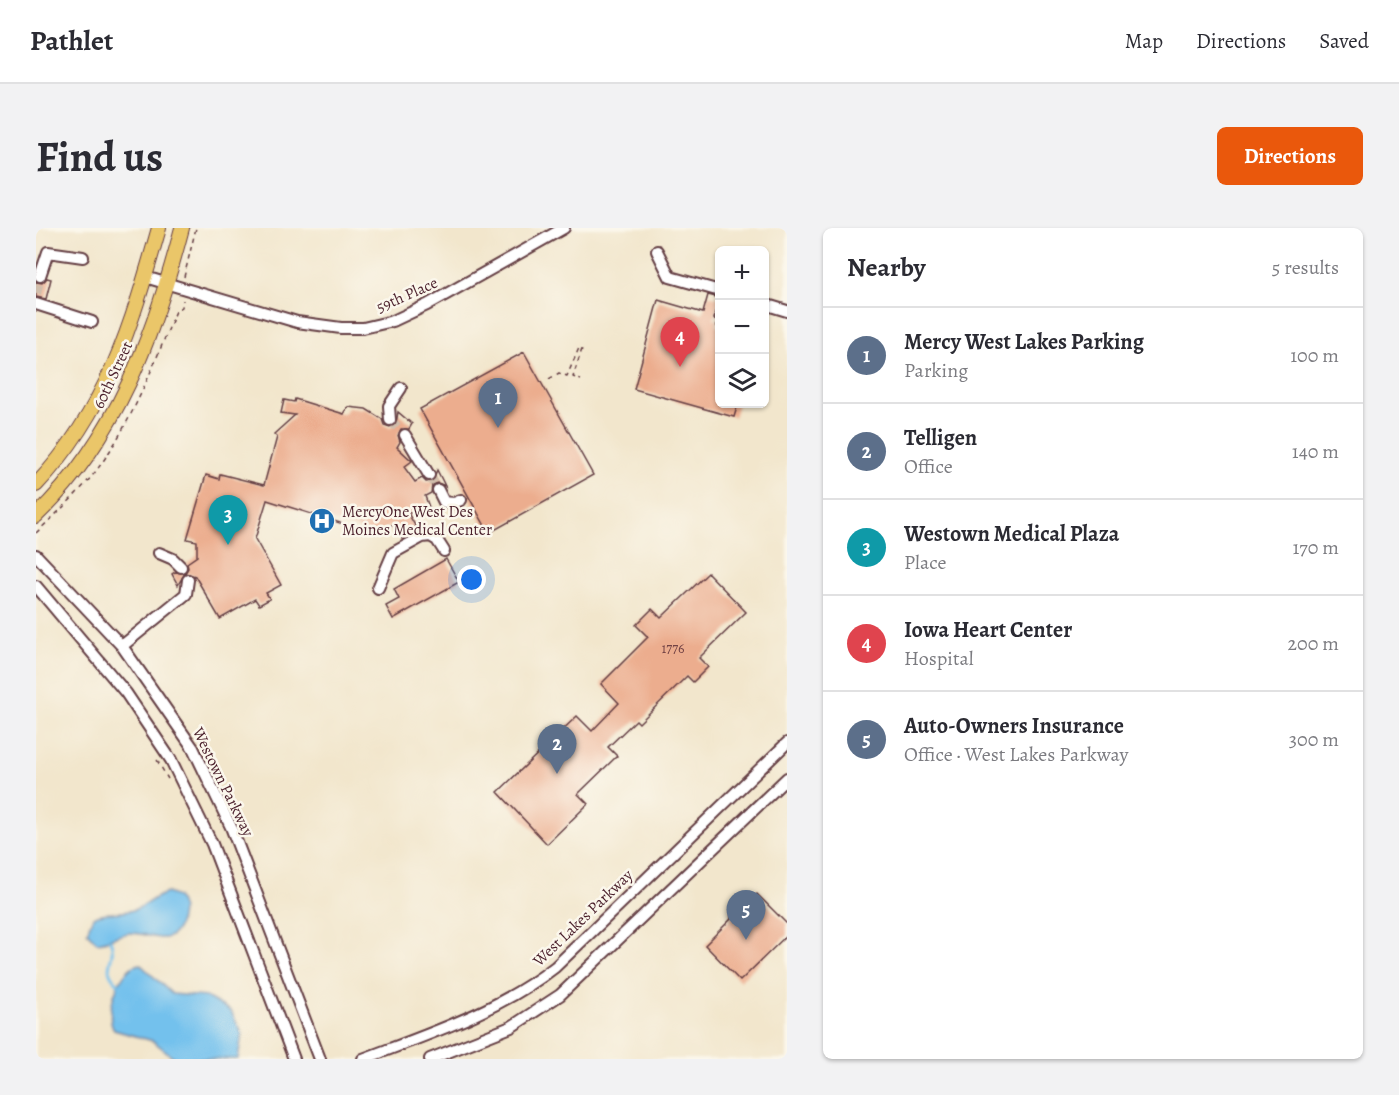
<!DOCTYPE html>
<meta charset="utf-8">
<style>
body{margin:0;font-family:Alegreya,serif;background:#f2f2f3;color:#2b2b33}
.controls{position:absolute;right:18px;top:18px;display:grid;overflow:hidden;border-radius:9px;box-shadow:0 2px 4px #0004}
.controls button{width:54px;height:54px;display:grid;place-items:center;padding:0;border:0;border-bottom:2px solid #e1e1e2;background:#fff;color:#2b2b33;font:30px sans-serif}
.you{position:absolute;left:436px;top:352px;width:21px;height:21px;margin:-15px;border:4px solid #fff;border-radius:50%;background:#1a73e8;box-shadow:0 0 0 9px #1a73e833}
.badge{display:grid;place-items:center;width:39px;height:39px;border-radius:50%;background:#ea580c;color:#fff;font-size:20px;font-weight:700}
.pin{position:absolute;translate:-50% -50px;filter:drop-shadow(0 2px 3px #0008)}
.pin::after{content:'';position:absolute;top:32px;width:21px;height:18px;background:inherit;clip-path:polygon(0 0,100% 0,50% 100%)}
.list{margin:0;padding:0;list-style:none}
h2{display:flex;justify-content:space-between;align-items:center;height:78px;margin:0;padding:0 24px;font-size:26px}
h2 small{font-size:20px;font-weight:400;color:#7c7c81}
.list li{display:grid;grid-template-columns:39px 1fr auto;gap:18px;align-items:center;box-sizing:border-box;height:96px;padding:0 24px;border-top:2px solid #e1e1e2}
.list b{display:block;font-size:22px;white-space:nowrap}
.list p{margin:0;font-size:20px;white-space:nowrap;color:#7c7c81}
.list em{font-size:20px;font-style:normal;color:#7c7c81}
.icon{flex:none;width:33px;height:33px;fill:none;stroke:currentColor;stroke-width:2;stroke-linecap:round;stroke-linejoin:round}
.map{position:relative;flex:none;width:751px;height:831px;overflow:hidden;border-radius:9px}
header{display:flex;align-items:center;gap:36px;box-sizing:border-box;height:84px;padding:0 30px;background:#fff;border-bottom:2px solid #e1e1e2}
header strong{font-size:28px}
nav{display:flex;gap:33px;margin-inline-start:auto;font-size:21px}
.intro{display:flex;align-items:center;justify-content:space-between;box-sizing:border-box;height:144px;padding:0 36px}
h1{margin:0;font-size:42px}
.button{padding:15px 27px;border-radius:9px;background:#ea580c;color:#fff;font-size:21px;font-weight:700}
main{display:flex;gap:36px;padding:0 36px}
aside{flex:1;background:#fff;border-radius:9px;box-shadow:0 2px 4px #0004}
.map>svg:first-child{display:block}
</style>
<header>
<strong>Pathlet</strong>
<nav><a>Map</a><a>Directions</a><a>Saved</a></nav>
</header>
<div class="intro"><h1>Find us</h1><a class="button">Directions</a></div>
<main>
<div class="map">
<svg width="751" height="831" viewBox="0 0 751 831">
<rect width="100%" height="100%" fill="#fbf7ec"/>
<filter id="ink" filterUnits="userSpaceOnUse"><feTurbulence type="fractalNoise" baseFrequency=".0167" numOctaves="2"/><feDisplacementMap in="SourceGraphic" scale="12" xChannelSelector="R" yChannelSelector="G"/><feConvolveMatrix kernelMatrix="1 2 1 2 8 2 1 2 1" color-interpolation-filters="sRGB"/></filter>
<filter id="wash" filterUnits="userSpaceOnUse"><feTurbulence type="fractalNoise" baseFrequency=".008" numOctaves="4" result="noise"/><feDisplacementMap in="SourceGraphic" scale="24" xChannelSelector="R" yChannelSelector="G"/><feGaussianBlur stdDeviation="1.35" result="paint"/><feColorMatrix in="noise" values="0 0 0 0 0 0 0 0 0 0 0 0 0 0 0 0 0 1.4 0 .05"/><feComposite in="paint" operator="in"/></filter>
<g filter="url(#wash)">
<rect width="100%" height="100%" fill="#f2e6cc"/>
<path fill="#73c1ed" stroke="#5e708c" stroke-width="1.5" d="M131 665 141 669C147 680 147 685 143 696 134 722 113 704 94 705 82 706 73 713 61 714L51 704 57 689C71 682 86 687 100 681 111 677 118 668 131 665Z
M104 736 136 766 170 769 195 783 206 806 202 831H140L117 813 78 802C67 787 84 737 104 736Z"/>
<g fill="none" stroke-linecap="round" stroke-linejoin="round">
<path stroke="#73c1ed" stroke-width="3" d="M74 712C83 731 61 739 84 757"/>
</g>
<g id="blocks">
<path fill="#ecad8e" d="M11 50 15 51 10 71 0 69V54L6 55Z
M672 67 684 70 678 91 682 92 680 98 684 99V176H702L698 189 598 161 622 72 667 85Z
M488 124 557 247 453 305 384 181Z
M259 171 308 186 312 179 330 181 346 191 348 197 354 199 360 196 362 184 376 196 373 201H365L362 207 364 214 361 219 376 233 368 239 379 254 386 250 390 254H396L401 242 409 258 402 255 396 257 395 265 389 268 394 282 372 285 382 303 366 311 358 296 339 306 231 272 219 311 245 357 230 365 234 371 223 377 219 371 184 391 159 348 149 345 152 340 151 335 161 328V313L151 311 170 247 183 251 184 246 228 257 241 209 238 206 259 187 245 185 248 172 258 174Z
M410 331 423 354 357 391 350 378 363 371 358 361Z
M139 344 149 345 142 357 136 346Z
M672 345 710 384 663 430 672 439 657 454 651 448 603 495 600 492 572 519 581 528 542 566 552 576 511 616 462 564 541 488 556 503 583 475 565 456 612 409 600 397 616 381 625 390Z
M721 666 751 696V707L704 753 669 717 695 691V683H703Z"/>
</g>
</g>
<g filter="url(#ink)">
<use href="#blocks" fill-opacity="0" stroke="#633d43" stroke-width="1.5"/>
<g fill="none" stroke-linecap="round" stroke-linejoin="round">
<path stroke="#d0beac" stroke-width="10" stroke-dasharray="10 5" stroke-linecap="butt" d="M0 66 4 48
M354 192 369 207
M393 247 402 262"/>
<g stroke="#633d43" stroke-width="14">
<path id="minor" d="M621 23 634 49 684 63
M4 48 12 24 47 29
M109 49 261 94 305 100H327L357 93 391 77 528 0
M0 76 56 94
M728 76 751 83
M354 192 353 178 365 160
M369 207 393 247
M402 262 408 274 418 275 425 272
M123 325 137 331 145 339
M0 327 86 418 157 520 195 599 284 831
M0 358 90 465 135 532 176 616 258 831
M342 360 357 325 386 309 394 308 401 312 408 323
M86 418 150 366 152 352
M327 831C393 806 463 783 519 739L751 515
M394 831 475 799 524 767 751 550"/>
</g>
<g stroke="#633d43" stroke-width="16">
<path id="major" d="M0 257C71 182 96 96 123 0
M0 288C81 210 118 107 146 0"/>
</g>
<path stroke="#633d43" stroke-width="1.5" stroke-dasharray="4.5 4.5" stroke-linecap="butt" d="M148 49 160 0
M513 151 523 145 531 148 543 120 546 121 537 149 545 152
M0 305C21 285 42 266 60 243 96 195 117 138 140 83L146 79 147 72
M121 532 132 551"/>
<use href="#minor" stroke="#fff" stroke-width="10"/>
<use href="#major" stroke="#eac669" stroke-width="14"/>
</g>
</g>
<defs>
<g id="hospital-disc" transform="scale(1.35)"><circle r="9.5" fill="#1f6fb2" stroke="#fbf7ec"/><path d="M-5-5h3v3.5h4V-5h3V5h-3V1.5h-4V5h-3Z" fill="#fff"/></g>
</defs>
<g fill-rule="evenodd">
<use href="#hospital-disc" x="286" y="293"/>
</g>
<g text-anchor="middle" dominant-baseline="central" stroke-width="5" stroke-linejoin="round" paint-order="stroke">
<g font-size="14" fill="#724244">
<text x="637" y="420">1776</text>
</g>
<g font-size="16" fill="#4a1f2b" stroke="#fbf7ec">
<text transform="translate(371 67) rotate(-24)">59th Place</text>
<text transform="translate(77 147) rotate(-65)">60th Street</text>
<text transform="translate(187 554) rotate(64)">Westown Parkway</text>
<text transform="translate(547 690) rotate(-44)">West Lakes Parkway</text>
</g>
<g font-size="16" fill="#4a1f2b" stroke="#fbf7ec" text-anchor="start">
<text x="306" y="284">MercyOne West Des<tspan x="306" dy="18">Moines Medical Center</tspan></text>
</g>
</g>
</svg>
<div class="controls">
<button>+</button>
<button>−</button>
<button><svg class="icon" aria-label="layers" viewBox="0 0 24 24"><path d="M12 4l9 5-9 5-9-5zM3 14l9 5 9-5"/></svg></button>
</div>
<div class="you"></div>
<div class="pin badge" style="left:462px;top:200px;background:#5c6f8a">1</div>
<div class="pin badge" style="left:521px;top:546px;background:#5c6f8a">2</div>
<div class="pin badge" style="left:192px;top:317px;background:#0f9aa8">3</div>
<div class="pin badge" style="left:644px;top:139px;background:#e0444e">4</div>
<div class="pin badge" style="left:710px;top:712px;background:#5c6f8a">5</div>
</div>
<aside>
<h2>Nearby<small>5 results</small></h2>
<ul class="list">
<li><span class="badge" style="background:#5c6f8a">1</span><div><b>Mercy West Lakes Parking</b><p>Parking</p></div><em>100 m</em></li>
<li><span class="badge" style="background:#5c6f8a">2</span><div><b>Telligen</b><p>Office</p></div><em>140 m</em></li>
<li><span class="badge" style="background:#0f9aa8">3</span><div><b>Westown Medical Plaza</b><p>Place</p></div><em>170 m</em></li>
<li><span class="badge" style="background:#e0444e">4</span><div><b>Iowa Heart Center</b><p>Hospital</p></div><em>200 m</em></li>
<li><span class="badge" style="background:#5c6f8a">5</span><div><b>Auto-Owners Insurance</b><p>Office · West Lakes Parkway</p></div><em>300 m</em></li>
</ul>
</aside>
</main>
